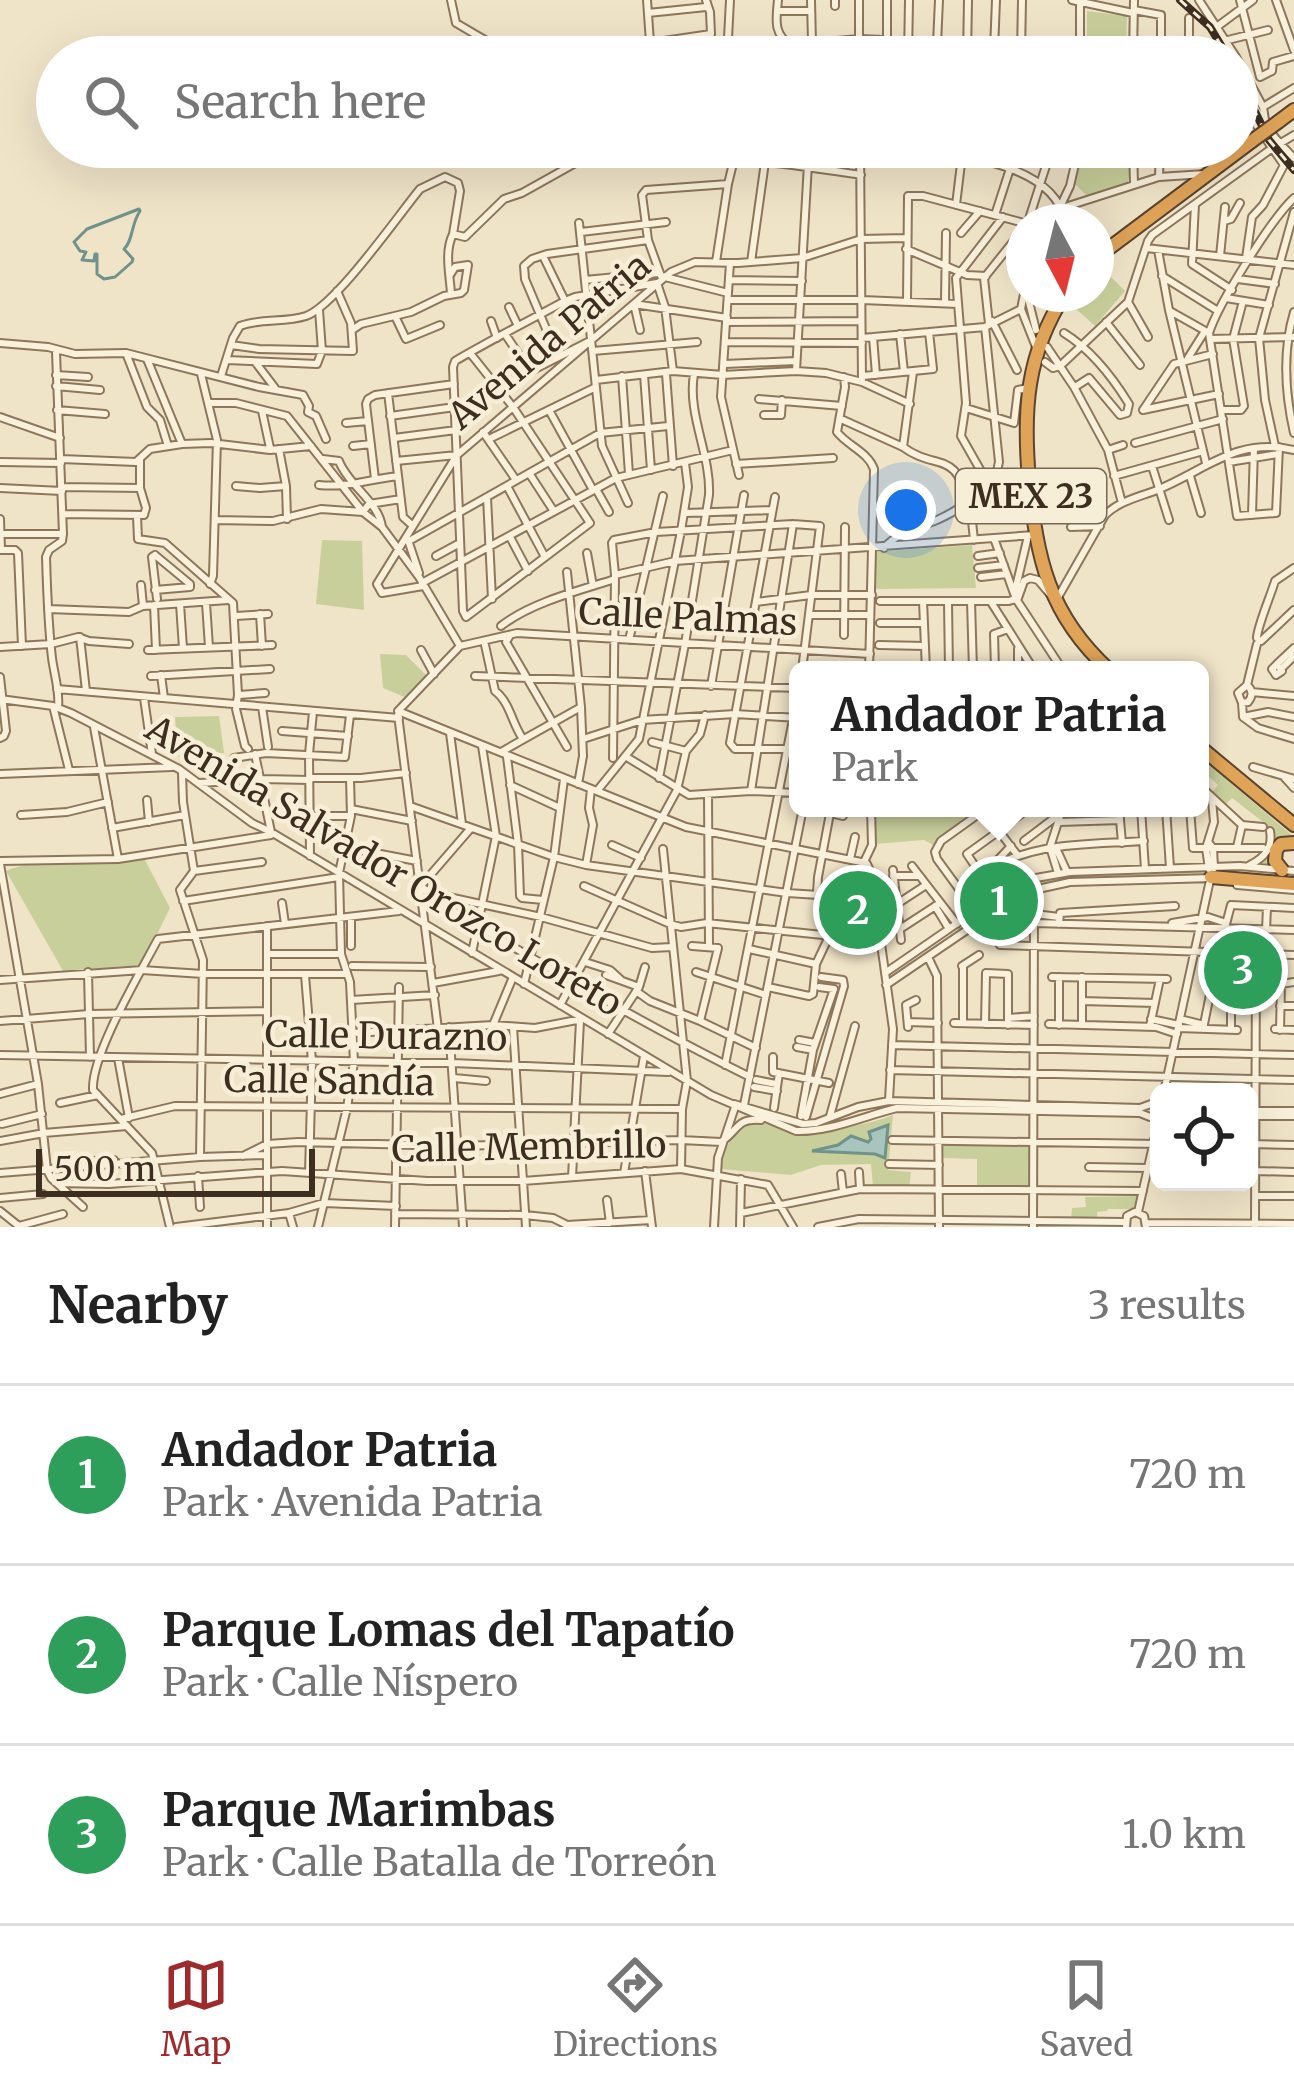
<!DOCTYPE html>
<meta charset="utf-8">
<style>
body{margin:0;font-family:Merriweather,serif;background:#f6f6f6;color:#222}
.controls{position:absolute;right:36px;bottom:36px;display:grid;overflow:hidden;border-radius:18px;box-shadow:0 12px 48px #0002}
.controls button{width:108px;height:108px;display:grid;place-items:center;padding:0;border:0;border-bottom:3px solid #e0e0e0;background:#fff;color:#222;font:60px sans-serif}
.compass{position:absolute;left:1006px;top:204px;width:108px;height:108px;border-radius:50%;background:#fff;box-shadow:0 12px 48px #0002;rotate:173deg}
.scale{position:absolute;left:36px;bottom:30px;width:279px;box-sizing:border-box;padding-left:12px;border:6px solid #3d2e20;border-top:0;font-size:33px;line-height:42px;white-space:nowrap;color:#3d2e20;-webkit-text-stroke:9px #f7eed8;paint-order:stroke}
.you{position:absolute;left:906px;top:510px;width:42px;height:42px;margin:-30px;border:9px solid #fff;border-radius:50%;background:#1a73e8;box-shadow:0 0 0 18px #1a73e833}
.badge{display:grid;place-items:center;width:78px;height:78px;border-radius:50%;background:#9e2a2b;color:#fff;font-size:39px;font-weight:700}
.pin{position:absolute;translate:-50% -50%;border:6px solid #fff;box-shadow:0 3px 12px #0006}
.popup{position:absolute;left:789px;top:661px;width:420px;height:156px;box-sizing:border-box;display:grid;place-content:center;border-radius:18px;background:#fff;filter:drop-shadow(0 3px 9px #0005);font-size:39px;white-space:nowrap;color:#767676}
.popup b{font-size:45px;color:#222}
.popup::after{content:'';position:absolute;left:50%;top:100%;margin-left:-24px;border:24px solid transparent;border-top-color:#fff}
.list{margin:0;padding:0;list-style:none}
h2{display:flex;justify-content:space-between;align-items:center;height:156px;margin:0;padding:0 48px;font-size:51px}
h2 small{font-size:39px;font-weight:400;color:#767676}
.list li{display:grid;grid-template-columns:78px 1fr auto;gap:36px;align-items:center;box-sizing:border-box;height:180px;padding:0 48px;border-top:3px solid #e0e0e0}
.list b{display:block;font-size:45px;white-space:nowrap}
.list p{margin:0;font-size:39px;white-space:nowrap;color:#767676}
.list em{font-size:39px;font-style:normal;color:#767676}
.icon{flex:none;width:66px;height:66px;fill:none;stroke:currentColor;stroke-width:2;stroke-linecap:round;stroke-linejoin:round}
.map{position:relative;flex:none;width:1294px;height:1227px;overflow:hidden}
.search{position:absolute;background:#fff;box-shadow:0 12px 48px #0002;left:36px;right:36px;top:36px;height:132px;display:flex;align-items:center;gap:30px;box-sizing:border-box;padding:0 42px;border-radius:66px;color:#767676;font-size:45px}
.sheet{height:696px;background:#fff}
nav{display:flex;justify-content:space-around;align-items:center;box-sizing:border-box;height:168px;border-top:3px solid #e0e0e0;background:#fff;font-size:33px;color:#767676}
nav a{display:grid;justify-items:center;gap:6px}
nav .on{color:#9e2a2b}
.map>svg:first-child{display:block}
</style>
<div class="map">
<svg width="1294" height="1227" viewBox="0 0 1294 1227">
<rect width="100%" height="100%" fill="#f0e4c8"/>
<path fill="#c9cf9b" d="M1087 11 1127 16 1126 52 1087 47Z
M1084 147H1105L1131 158 1128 183 1087 196 1074 183Z
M1105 271 1125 291 1095 326 1074 307 1086 294H1096V282Z
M322 540 362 541 364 610 316 604Z
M972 545 976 588 875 589V552Z
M380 654 406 655 428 677 407 698 383 688Z
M219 716 224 753 178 757 175 717Z
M1200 757 1294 837 1283 841 1275 865 1256 864 1272 837 1271 828 1232 798 1224 806 1210 794 1218 785 1200 769Z
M874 808H987L935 846 924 840 874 844Z
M144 858 170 908 142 965 63 971 6 871C41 855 102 865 144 858Z
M865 867 876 937 832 935Z
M1208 869V875L1088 878 1044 883 1019 891 981 914 979 912C1001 899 1022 884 1047 878 1091 867 1160 871 1208 869Z
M893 1115 888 1170 911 1172 909 1188 873 1187 871 1164 821 1165 791 1175 721 1169C723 1155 726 1147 734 1134 753 1107 783 1137 812 1134 818 1134 824 1130 830 1129 851 1126 872 1124 893 1115Z
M943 1145 1031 1147 1029 1187 977 1186V1159L943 1158Z
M1140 1196 1136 1209H1108L1107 1211 1097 1212V1221L1071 1220 1072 1208 1086 1207 1085 1197Z"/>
<path fill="#a9c4bc" stroke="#6f938a" stroke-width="3" d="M888 1125 885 1158 875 1154 812 1151 838 1145 851 1136 868 1142 871 1139 869 1132Z"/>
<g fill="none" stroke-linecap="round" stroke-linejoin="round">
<path stroke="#6f938a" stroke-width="3" d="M476 147 469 159C493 160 524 162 544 147
M139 209 140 211C131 224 133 241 124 249L133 259 132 262 115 277 104 279 97 274V254H95L94 261 82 260 86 252 80 251 74 242 87 229Z"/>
<g stroke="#8d765c" stroke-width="10">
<path id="minor" d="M451 0 456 23 514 57
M647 0 651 57
M778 0C776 19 773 36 792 45L859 39 908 41 1067 57
M811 0 812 43
M835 0V6
M859 0V57
M1072 0 1133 13
M1199 0 1236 57
M1240 0 1260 77
M1276 0 1294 50
M1080 4V57
M1134 10 1161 15V57
M778 11H810
M648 13 706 7
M1218 26 1253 0
M887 40V0
M1228 40 1268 30
M650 43 711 34 710 12 706 0
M937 44 939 0
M994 50 996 0
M1221 52 1224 57
M1021 53 1022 0
M727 57 730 0
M798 57 800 55
M908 57 909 0
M967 57 968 0
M1133 57 1134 0
M1189 57V18
M1237 59 1263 107 1265 120
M1260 77 1272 71 1273 62 1294 56
M1247 82C1252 113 1272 136 1294 158
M1237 84 1257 126 1284 165 1263 205 1252 217 1246 258
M1263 107 1294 88
M860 147 862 382
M876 147 966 159
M911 147C959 156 1055 163 1065 222
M1108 147 1133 156
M1133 147 1134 184
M662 161C681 162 700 158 719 159 766 160 814 168 861 175
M1159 177 1160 147
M728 184 646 190 642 195 648 240 661 276 728 293
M1195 204 1192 264 1232 290
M956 205 963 147
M1061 205 1070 186 1079 147
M1062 208 1159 177 1205 174
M995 215 1017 147
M1224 221 1231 219 1240 203
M1028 222 1052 147
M579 223 602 446 628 503
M581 232 666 222
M961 233 980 211
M1146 248 1294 265
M906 249 967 275 986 276
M1158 250 1169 310 1206 463
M543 256 565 301
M1220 256 1225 207
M716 262 728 184 737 147
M751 262 765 162
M730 263 721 397 739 475
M1162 276 1218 311
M1238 279 1275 284
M585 280 659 273
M729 280 802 281
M451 294C450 275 444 252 453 234
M1024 294 1021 309 1036 347
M1027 294 1036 330
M1226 298 1269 305
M728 300H862L958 304
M907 302 908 196H923L1024 223
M945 302 946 233
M1128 302 1148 337
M509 307 518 326
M1170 311 1209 333
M1294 312C1282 352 1285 393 1294 433
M395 316 406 339 440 325
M491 321 497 338
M992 321 1017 370
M727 322 861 321
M1106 322 1140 365
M989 324 984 278 1024 228
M985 327 999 462 997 471 987 480
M352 330 361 324 411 312 444 296 461 293 464 290 468 265 455 267 450 275
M640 330 634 304 727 318
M1064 333C1090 349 1113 378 1129 404L1127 413
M505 334 530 371
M900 334 904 372
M873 337 876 375
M862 338 985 327 1021 309
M1210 339 1294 337
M727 342 862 343
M0 343 48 347 75 354 126 353 259 387 303 395 309 406 308 412 316 416 326 439
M231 345 259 349 353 351 351 323 337 291
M1047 347 1074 387 1108 450 1122 503
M593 351 697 342
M56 352 63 534
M126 353 147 407 160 420 168 446
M470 353 513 407 590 523 466 617 463 611 453 367 455 361C491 340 528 321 565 301L575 297 657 283 665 307 673 371
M558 357 525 279 524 266 532 259 547 254 648 240
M1188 358 1205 331
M147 359 182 444
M227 360 317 364 322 351 319 310
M1045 362 1053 368 1060 366
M256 363 275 388
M725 364 796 361
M1060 366 1128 302 1148 241 1152 235 1271 149 1294 135
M796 371 809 147
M913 372 903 447C935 471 957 449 967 502
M201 374 217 440 213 576 210 584
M666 374 673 466
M56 375 88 377
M644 375 651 470
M221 376 233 338 240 326C261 318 284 323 306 316 336 305 397 217 420 189L445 177 458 183 460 191 453 234 465 237 504 199 522 193 581 160 615 147
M622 376 629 474
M863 376 933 369 929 332
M844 377 845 387 837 432C848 446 868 452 874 469L869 670
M596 380 673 371 723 375 796 371 826 373 862 382 910 404
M56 386 100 390
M1075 387 1089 378 1120 415 1127 413
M388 393 403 517 412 525
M759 399 842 406
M208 403H236L287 416 363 512 382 527
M966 408 1014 423 1018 390 1028 388
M456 409 588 342
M57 410 105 414
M549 410 593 490
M1143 410 1174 364 1213 354
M1143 410 1219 394
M1222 410H1241L1244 406 1233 339 1243 301
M262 411 270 448
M764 415H781L782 400
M390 416 455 407
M0 417 60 438
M841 419 903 447
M346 423 368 421
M483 432 516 480
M394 438 456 430
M489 439 596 387
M1135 443 1223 419
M353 446 371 444
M1275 446 1265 400 1259 338 1294 212
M1279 447 1276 513 1237 516 1209 333C1218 304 1272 218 1294 198
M279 449 286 486 287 519
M1108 450 1123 445
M61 459 136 462 150 449 182 444 211 443 270 450 311 446
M323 459 339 461C348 485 379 502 382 527L419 577 460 646
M396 461 457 455
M0 462 61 463
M1229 462 1278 454
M736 464 833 458
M1152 466 1169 520
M529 473 553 510
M1114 476 1203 451
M1190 476 1201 513
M375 479 366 404 368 399 375 395 454 384
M319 485C346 488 370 479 398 476
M236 486 260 488 286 486
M507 486 545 557
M62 487 140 488
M0 488 62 491
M596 489 609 512
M487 497 492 599
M775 497 730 743 735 749H798
M686 513 772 510
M63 514 144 515 146 508 140 488V460
M1252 515 1254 448
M137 516 138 539 165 543 233 603 238 695 236 709 245 746 248 749
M0 519 1 550
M215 520 273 521 321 509 363 512 369 504 401 499
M972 521 974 540
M1071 527 1100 526
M910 530 912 500
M0 534H63
M510 537 528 571
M408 540 419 573
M409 541 600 433 668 426
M995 541 1016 599 1062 669 1074 670
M884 548C898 532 918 528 937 520 955 512 973 500 987 485L986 480 961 436 966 403 956 278 1003 217
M0 550H15L18 553 22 646
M587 553 593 586
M155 555 190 584V587
M155 555 152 557 157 599
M436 556 460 543
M978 556 1000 553
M978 568 1004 565
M567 572 581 707 583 756 578 784
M615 575 675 561 1034 535
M981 577 1007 574
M422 583 616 478 733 450
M141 585 143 606
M423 586 382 593 377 584 457 455 671 272 695 262 738 263 802 258 861 239 906 238
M155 590 190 587
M1015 591 1028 536
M1057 599 1105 515C1119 501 1139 497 1157 490 1206 470 1236 437 1294 450
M880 601H1009L1018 598 1024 581 1030 578 1038 580 1049 593
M923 601 926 670
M971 601 973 670
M756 602 811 595H872
M948 602 949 670
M991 602 1034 670
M206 603 209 647
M180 604 183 648
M154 605 156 650
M48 609 129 612 143 606 228 600
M260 614 262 646
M810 615H870
M236 616 268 614
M880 623H924
M501 626C530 603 580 590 615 579
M844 635 845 527
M80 637 86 691
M509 637 506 642 567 747
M1257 638C1257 627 1271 595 1275 581L1294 568
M629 640 663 496
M1261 641 1294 610
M485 645 495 691C510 702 512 724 523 739
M879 645 925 646
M0 647 51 644 78 637 89 641 129 644
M1018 649V670
M148 650 272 645
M421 650 434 674
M1277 664 1282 671 1276 675 1272 669Z
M1277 664 1294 648
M879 668H925
M1282 668 1294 656
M995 670 994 634 1008 629
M161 675 164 698
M151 676 270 669
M475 676 798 688
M0 677 6 731 4 736 0 738
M1247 685C1253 690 1253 696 1248 702L1242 703 1238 693 1247 685 1257 644
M711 686 744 495
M57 689 399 718
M1252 692 1294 696
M239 695 265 693
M144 698 152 754
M0 699 53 706 71 713 179 769 252 823 271 832 711 1095 796 1131C830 1132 864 1116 897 1108L1140 1113 1150 1117
M1242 703 1243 717 1258 728 1294 739
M53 706 69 770
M58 707C60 692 54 674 52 658 48 624 47 590 46 557L49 550 62 541 63 534
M262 707 268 747
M398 711 460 646 517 633 870 654
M398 711 686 827 866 863
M398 715 438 1029
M1243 717 1268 712 1294 717
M94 727 118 859
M282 731 348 736
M450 733 462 824
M583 739 642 720 735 714 798 718
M652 742 686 751
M501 752 581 707
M255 754 271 832
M625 756 689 795 751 791 798 793
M507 757 518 844 520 896 522 898 543 900
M234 758 266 753 345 757 350 715
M613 758 615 575 612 543 614 540 656 532 793 524 820 526 802 670
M1253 767 1294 779
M0 774 172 767
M182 774 183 802 194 871
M1284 777 1294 788
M310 778H361L406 773
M659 778 685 644 709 495C711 454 687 415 694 374
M200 783 262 779 310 780
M510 785 560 808
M1200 786 1242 825 1263 827
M597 791 639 739 681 531 688 487 685 463
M751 791 793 524
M708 795 709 945
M147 800 149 822
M410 806 554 857 586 865 787 893 850 897
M987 808 941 841 935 852 937 859 1000 945 1294 955
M1119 808 1122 843
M1141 808 1145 869
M1166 808 1170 868
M1190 808 1193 848H1263
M351 809 412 821
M830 813 843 816
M21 815 67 812 108 802
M310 816H351
M1059 822 1120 820
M1009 823 1029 808
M112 828 185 815
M471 828 420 887 435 894 541 917 652 948 672 947
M1024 841 1061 813 1073 808
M1209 843 1213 848 1214 868
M612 845 641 858
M344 847 417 861
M1237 847 1242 825
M1056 848 1067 872
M663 849 687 1081 682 1109 681 1169
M310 856 309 754 313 712
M850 859 855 837
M0 861 118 859 271 835
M0 864 38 1084 47 1170 51 1178 83 1207
M867 864 871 873 893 1029 889 1100
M994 864 1011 846
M586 865 593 825 589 808 591 789
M1250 865C1265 857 1273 848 1270 831
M912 866 957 924
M1209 869 1206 848 1214 822 1212 800
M893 870 901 940
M985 871 1004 891
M1058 873 1050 847 1061 813
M980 875C1028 841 1087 845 1144 841
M893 876H919
M1237 885 1294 890
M584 886 670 924 681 927 707 923 881 941
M1028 892 1034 912 1033 1227
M817 894 818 877 831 808
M995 896 967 854 999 831 1018 856
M183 901 339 877
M282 903 285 924
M897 904 926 885
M935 906 949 929
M455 912C552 971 649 1027 750 1077
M1035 914 1059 917
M1034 923 1294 930
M1172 923 1208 917 1226 923
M1059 924 1060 913 1175 906
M267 926V1227
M1225 928 1231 905 1294 908
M900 929 940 903
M1266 930 1267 907
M351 946V917
M692 946 718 948 700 1021
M749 949 816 964
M472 953 496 836 482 746
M267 954H341
M928 957 937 976 939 1227
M585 962 610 970 621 980
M352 966 431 967
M962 966 979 955
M963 966V1023
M88 972 90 1057
M696 972 766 995
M885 973 1004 891 1036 878 1070 872 1240 866 1294 871
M986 973 1008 974V1025
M305 975 312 1061 309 1173
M606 975 639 987
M1052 977 1167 979
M0 980 142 970 203 974H347
M433 983 499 971
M524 984 554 857 564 779
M886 985 1008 902 1038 889 1070 882 1213 878
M768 987 809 996 813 994 816 964 872 845 871 808
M819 987 834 989
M636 991 650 1001 700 1021 756 1048
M351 1000 435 995
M1082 1001 1155 1003
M560 1005 677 790 686 751 700 734 705 715
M1280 1006H1294
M1008 1018 1034 1016
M1151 1019 1179 1025
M1180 1019 1204 1025
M0 1021 89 1014 266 1011
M908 1022 938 1023
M954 1023 1034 1025
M985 1024 986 973
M1049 1024 1156 1027 1177 1034
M493 1025 513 977
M1059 1025V977
M1082 1025V977
M1150 1026 1160 979
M449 1027 463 1227
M513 1027 526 1227
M908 1027 906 1005 916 1000
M1178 1028 1237 1030
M1203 1029 1213 980 1217 978 1231 981V1030
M1275 1029 1294 1030
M1280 1030 1281 984 1294 982
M353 1033 493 1025 535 1028 582 1019
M608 1034 639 987 645 967
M799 1040 815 1043
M892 1045 1294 1055
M797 1047 813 1050 801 1116
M813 1050 834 989
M0 1055 453 1063 668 1072
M773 1057V1072L829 1083
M118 1058 129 1118
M725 1065 798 694
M890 1070 1294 1080
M454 1078 486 1081
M756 1080 776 1084
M754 1087 777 1091
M1164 1092 1210 880
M0 1094 38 1084
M60 1103 98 1095
M734 1104 803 1124 816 1123 858 1107 889 1101 1140 1108 1151 1104
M744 1105 803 808
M774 1108 779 1073
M1249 1111H1294
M830 1116 855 1026
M1249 1116H1294
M806 1117 844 986 843 980 821 977
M121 1119 175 1106 682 1109
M2 1124 42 1114
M892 1140 1159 1144
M0 1141 44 1133 127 1126
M1249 1144 1294 1145
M243 1156 267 1144 298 1142 457 1146 681 1140 721 1142C739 1130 736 1118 761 1120
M200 1157 203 960 180 890 194 871 262 862
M72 1162 114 1160
M889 1164 939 1165
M1089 1167 1148 1168
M645 1171 652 1227
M1256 1171 1294 1172
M859 1172 860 1189
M0 1173 200 1157 266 1155
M624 1173 644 1056
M841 1174 843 1192
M198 1176 200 1207
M572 1177 580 1021
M57 1183 109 1184 282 1171 427 1181H523L681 1169 768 1185 793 1227
M1256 1196H1294
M0 1198 43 1194
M607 1200 610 1223
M0 1211 20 1227
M1138 1212 1158 1123
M289 1213 293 1227
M741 1213 860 1189 1143 1191
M395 1214 525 1215 553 1218 567 1225 651 1220
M1147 1223 1294 1224
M19 1226 63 1214
M170 1227 152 1153 93 1090C91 1055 140 973 158 939L399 911
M176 1227 289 1213 324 1203 396 1206
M318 1227 347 1108 354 1062 350 982 341 954 339 873 351 816 350 778
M395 1227 399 987
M714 1227 718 1158 735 1107
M740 1227 741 1179
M818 1227 859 1219 1125 1222
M1126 1227 1127 1216 1135 1212 1144 1216 1146 1227
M1255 1227 1256 955"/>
</g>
<g stroke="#5b4430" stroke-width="16">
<path id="highway" d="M1278 122 1294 110
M1096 258 1252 141
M1065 294C1026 355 1023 410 1029 480 1037 559 1048 614 1109 670
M1200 747 1294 825
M1282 870 1275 861 1276 850 1281 844 1294 843
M1211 877 1293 884"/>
</g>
<use href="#minor" stroke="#faf1dc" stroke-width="6"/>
<use href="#highway" stroke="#e0a458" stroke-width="12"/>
<g stroke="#3d2e20" stroke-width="8">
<path id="rail" d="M1180 0 1210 27 1228 57
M1237 75 1269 140 1294 170"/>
</g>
<use href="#rail" stroke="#f7eed8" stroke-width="3" stroke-dasharray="9" stroke-linecap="butt"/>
<g stroke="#5b4430" stroke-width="16" stroke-linecap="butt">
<path id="highway-bridge" d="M1252 141 1278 122"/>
</g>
<use href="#highway-bridge" stroke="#e0a458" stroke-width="12"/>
</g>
<g text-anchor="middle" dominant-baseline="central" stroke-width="9" stroke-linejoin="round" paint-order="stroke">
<rect fill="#f7eed8" stroke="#756857" stroke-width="3" x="956" y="469" width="150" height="54" rx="9"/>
<g font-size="33" font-weight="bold" fill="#3d2e20">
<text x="1031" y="496">MEX 23</text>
</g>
<g font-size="36" fill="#3d2e20" stroke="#f7eed8">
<text transform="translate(549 341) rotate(-40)">Avenida Patria</text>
<text transform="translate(688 617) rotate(3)">Calle Palmas</text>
<text transform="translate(384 866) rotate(31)">Avenida Salvador Orozco Loreto</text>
<text transform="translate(386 1036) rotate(1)">Calle Durazno</text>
<text transform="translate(329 1081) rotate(1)">Calle Sandía</text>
<text transform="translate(529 1147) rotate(-1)">Calle Membrillo</text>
</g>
</g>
</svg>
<div class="controls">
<button><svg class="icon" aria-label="locate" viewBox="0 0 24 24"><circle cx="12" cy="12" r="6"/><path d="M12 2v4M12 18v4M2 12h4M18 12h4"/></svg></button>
</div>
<svg class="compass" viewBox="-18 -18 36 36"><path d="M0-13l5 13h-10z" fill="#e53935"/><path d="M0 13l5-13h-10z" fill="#767676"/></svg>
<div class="scale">500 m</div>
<div class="you"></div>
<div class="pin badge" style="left:999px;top:901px;background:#2e9e5b">1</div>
<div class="popup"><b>Andador Patria</b>Park</div>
<div class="pin badge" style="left:858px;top:910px;background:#2e9e5b">2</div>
<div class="pin badge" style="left:1243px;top:970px;background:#2e9e5b">3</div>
<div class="search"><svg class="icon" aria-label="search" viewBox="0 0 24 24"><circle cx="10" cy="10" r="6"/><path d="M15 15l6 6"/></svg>Search here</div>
</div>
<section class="sheet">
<h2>Nearby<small>3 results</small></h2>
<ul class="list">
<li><span class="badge" style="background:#2e9e5b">1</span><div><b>Andador Patria</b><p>Park · Avenida Patria</p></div><em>720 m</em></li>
<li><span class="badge" style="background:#2e9e5b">2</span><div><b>Parque Lomas del Tapatío</b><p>Park · Calle Níspero</p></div><em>720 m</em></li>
<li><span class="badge" style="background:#2e9e5b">3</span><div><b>Parque Marimbas</b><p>Park · Calle Batalla de Torreón</p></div><em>1.0 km</em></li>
</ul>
</section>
<nav>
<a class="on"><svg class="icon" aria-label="map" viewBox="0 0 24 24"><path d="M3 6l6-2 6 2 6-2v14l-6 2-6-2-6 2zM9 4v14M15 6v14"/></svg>Map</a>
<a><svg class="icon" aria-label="directions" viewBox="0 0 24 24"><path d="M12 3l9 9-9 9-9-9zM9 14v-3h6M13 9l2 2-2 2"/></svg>Directions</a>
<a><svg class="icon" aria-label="saved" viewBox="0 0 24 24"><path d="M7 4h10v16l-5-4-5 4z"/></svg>Saved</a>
</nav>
